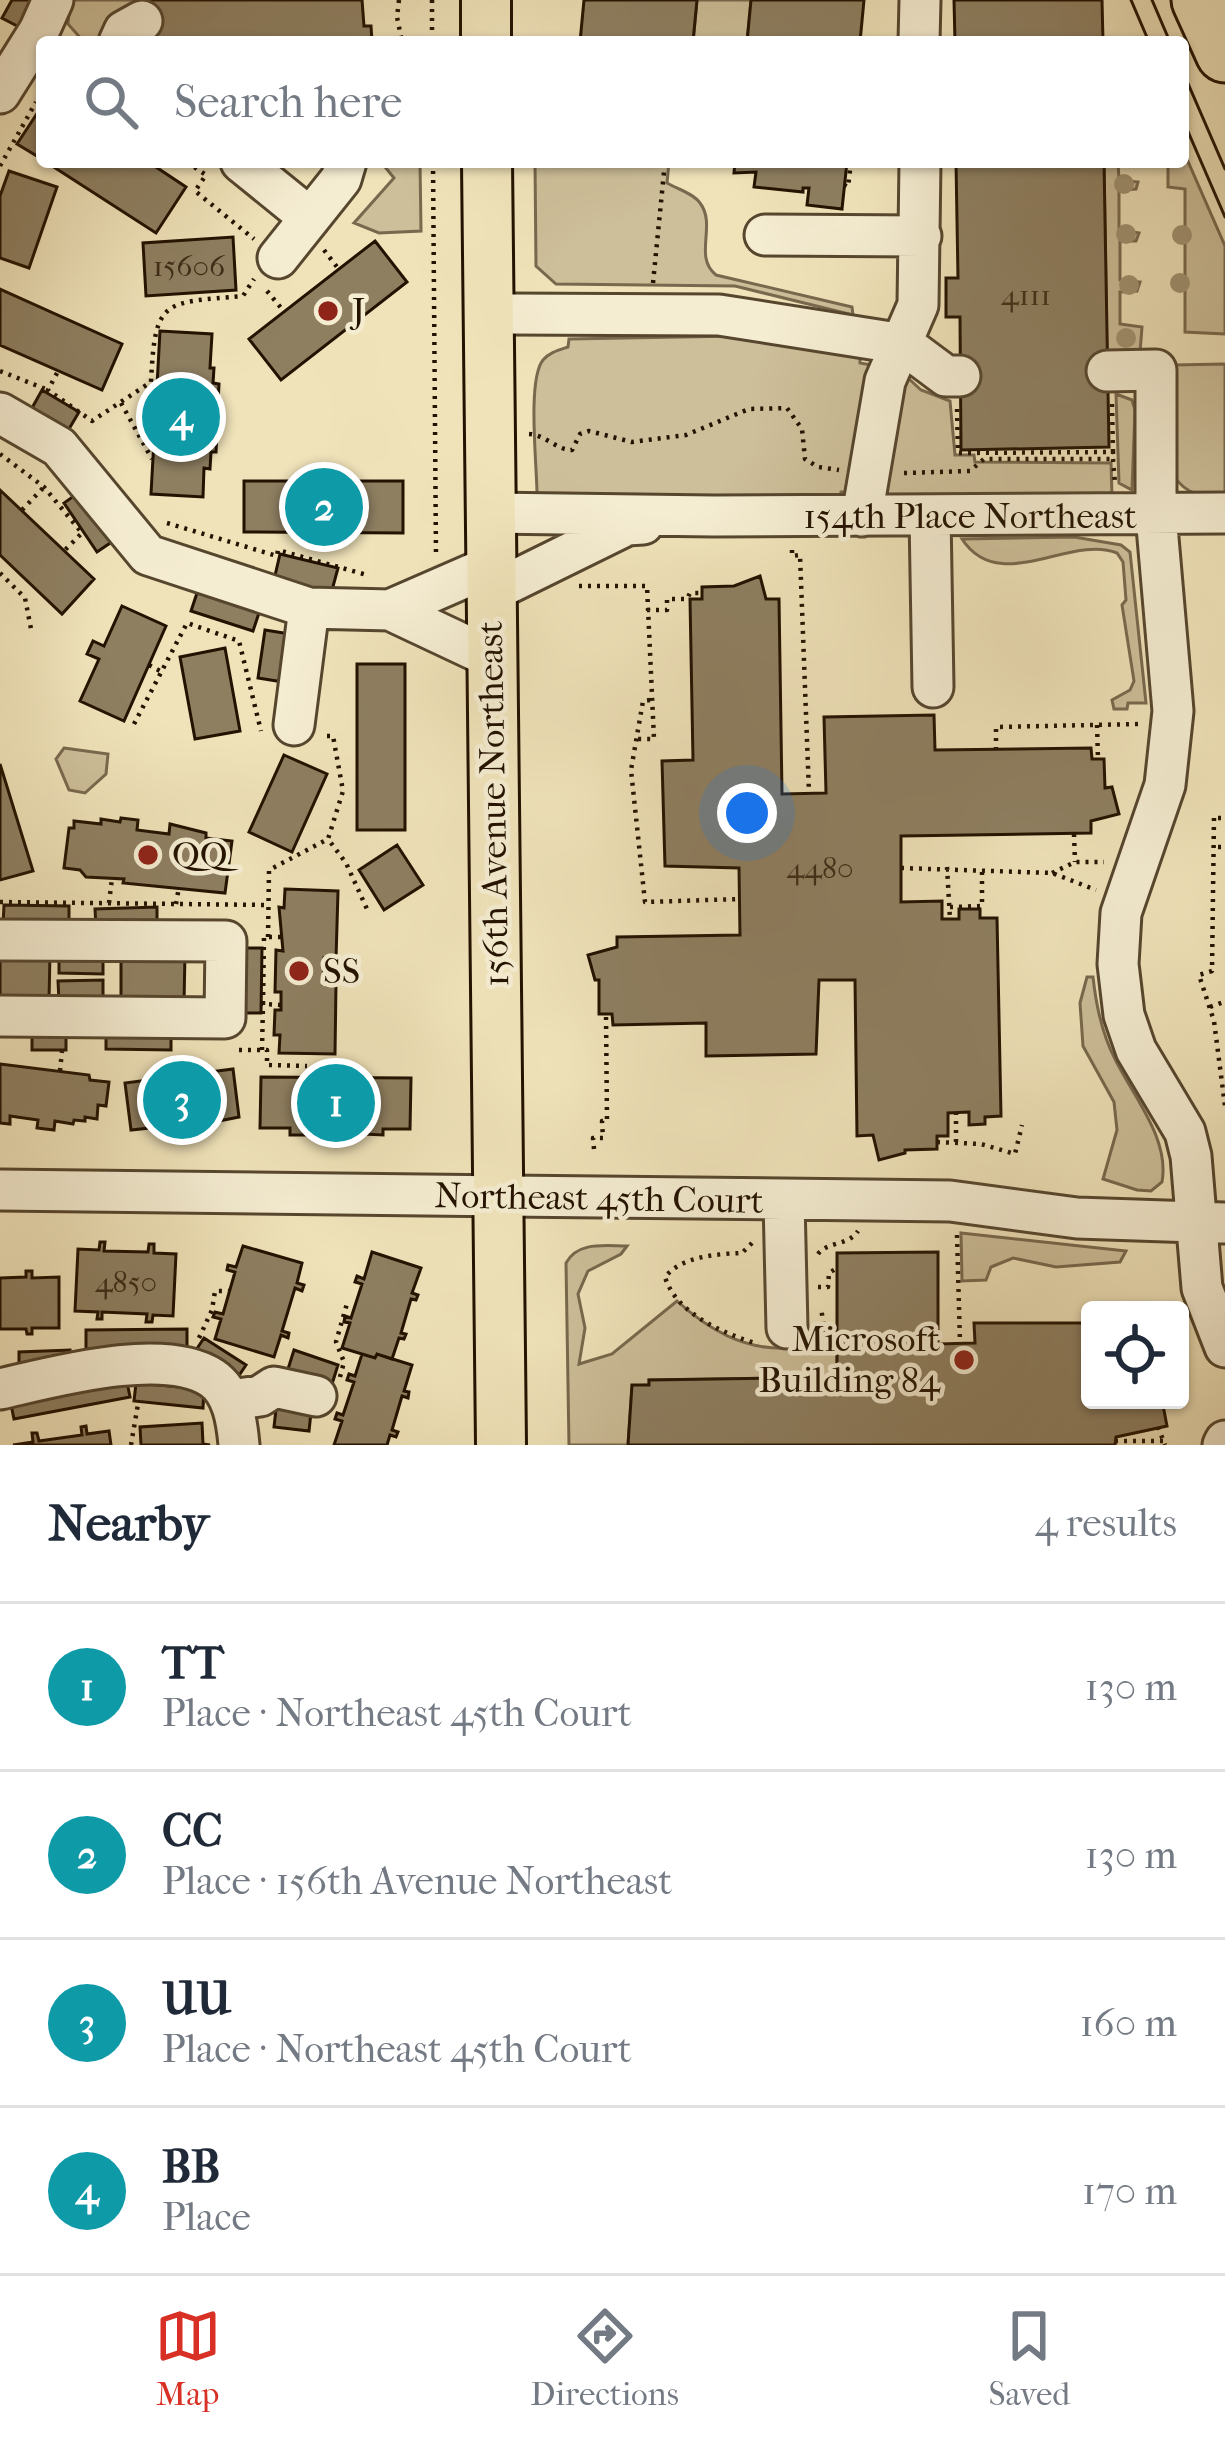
<!DOCTYPE html>
<meta charset="utf-8">
<style>
body{margin:0;font-family:"IM FELL French Canon",serif;background:#f6f6f7;color:#1f2937}
.controls{position:absolute;right:36px;bottom:36px;display:grid;overflow:hidden;border-radius:12px;box-shadow:0 3px 9px #0004}
.controls button{width:108px;height:108px;display:grid;place-items:center;padding:0;border:0;border-bottom:3px solid #e0e1e3;background:#fff;color:#1f2937;font:60px sans-serif}
.you{position:absolute;left:747px;top:813px;width:42px;height:42px;margin:-30px;border:9px solid #fff;border-radius:50%;background:#1a73e8;box-shadow:0 0 0 18px #1a73e833}
.badge{display:grid;place-items:center;width:78px;height:78px;border-radius:50%;background:#d93025;color:#fff;font-size:39px;font-weight:700}
.pin{position:absolute;translate:-50% -50%;border:6px solid #fff;box-shadow:0 3px 12px #0006}
.list{margin:0;padding:0;list-style:none}
h2{display:flex;justify-content:space-between;align-items:center;height:156px;margin:0;padding:0 48px;font-size:51px}
h2 small{font-size:39px;font-weight:400;color:#747a83}
.list li{display:grid;grid-template-columns:78px 1fr auto;gap:36px;align-items:center;box-sizing:border-box;height:168px;padding:0 48px;border-top:3px solid #e0e1e3}
.list b{display:block;font-size:45px;white-space:nowrap}
.list p{margin:0;font-size:39px;white-space:nowrap;color:#747a83}
.list em{font-size:39px;font-style:normal;color:#747a83}
.icon{flex:none;width:66px;height:66px;fill:none;stroke:currentColor;stroke-width:2;stroke-linecap:round;stroke-linejoin:round}
.map{position:relative;flex:none;width:1225px;height:1445px;overflow:hidden}
.search{position:absolute;background:#fff;box-shadow:0 3px 9px #0004;left:36px;right:36px;top:36px;height:132px;display:flex;align-items:center;gap:30px;box-sizing:border-box;padding:0 42px;border-radius:12px;color:#747a83;font-size:45px}
.sheet{height:828px;background:#fff}
nav{display:flex;justify-content:space-around;align-items:center;box-sizing:border-box;height:168px;border-top:3px solid #e0e1e3;background:#fff;font-size:33px;color:#747a83}
nav a{display:grid;justify-items:center;gap:6px}
nav .on{color:#d93025}
.map>svg:first-child{display:block}
</style>
<div class="map">
<svg width="1225" height="1445" viewBox="0 0 1225 1445">
<rect width="100%" height="100%" fill="#f0e3ba"/>
<filter id="stains"><feTurbulence type="fractalNoise" baseFrequency=".00167" numOctaves="4"/><feColorMatrix values="0 0 0 0 .2 0 0 0 0 .09 0 0 0 0 .02 0 0 0 .5 -.17"/></filter>
<radialGradient id="worn" r=".72"><stop offset=".6" stop-color="#630" stop-opacity="0"/><stop offset="1" stop-color="#630" stop-opacity=".3"/></radialGradient>
<path fill="#cdbf9a" stroke="#78684d" stroke-width="3" d="M70 0H139L141 13 101 42H84L68 24Z
M697 0H751L747 42H693Z
M1183 150 1225 246V334L1185 332V189L1168 187V162H1183Z
M381 162H420L421 231 379 233 354 223 394 178Z
M535 162H669L667 183C677 189 693 193 700 203 717 225 693 257 716 275L852 307 853 315 735 286 556 284 536 266Z
M1104 162H1118L1119 180 1138 182 1136 189 1119 190V230L1139 233 1136 241H1120V280L1140 282 1137 291 1120 292V324L1142 327 1140 352 1107 354Z
M737 336 860 355V363L877 366 851 492H841L840 501 537 494C537 466 527 380 543 360 550 352 559 350 568 347L569 339Z
M1225 364V496C1202 496 1187 496 1174 476V365Z
M908 378 921 390 950 401 955 455H974L975 462 1111 463 1112 496 887 501V471L901 388Z
M1116 394 1132 400 1135 410 1132 490 1119 483Z
M1074 537 1121 545 1130 552 1146 703H1128L1127 709H1114L1112 700 1130 690 1134 681 1122 605 1126 600 1123 562 1117 553C1070 534 999 596 962 539Z
M64 748 108 754 106 774 85 793 69 790 56 759Z
M1087 977H1093C1096 1005 1102 1034 1115 1059 1133 1096 1170 1139 1162 1182L1151 1191 1137 1190 1103 1179 1117 1130 1114 1102 1083 1046 1080 1003Z
M961 1233 1126 1251 1120 1262 1056 1267 1013 1258 991 1267 986 1280 962 1281Z
M627 1246 621 1254 588 1271 578 1294 585 1328 579 1364 612 1354 677 1301C709 1330 744 1350 787 1348 805 1347 819 1346 827 1329H837V1377L649 1380V1385L632 1386 628 1445H569L566 1263C578 1241 605 1246 627 1246Z"/>
<path fill="#8e7f61" stroke="#231200" stroke-width="3" d="M12 0H36L21 28 2 18Z
M139 0H362L364 26H371L372 42H144Z
M584 0H697L693 42H580Z
M751 0H864L860 42H747Z
M954 0H1102L1103 42H955Z
M42 106V159L17 144Z
M46 162H155L153 165 186 187 156 233Z
M735 162H847L842 209 807 205 809 188H803V192L754 187 756 172 734 173Z
M956 162H1104L1109 447 961 450 960 317H946V278H958Z
M9 171 57 187 29 268 0 258V196Z
M233 237 236 290 146 296 143 243Z
M375 241 407 282 281 380 249 339Z
M0 289 122 344 102 390 0 345Z
M160 331 212 334 210 368H214L213 383 219 384 218 403 208 402 207 432 217 433 216 452H211L210 469 204 468 203 497 151 494Z
M42 390 79 412 69 429 32 408Z
M244 481H403V533L244 532Z
M85 488 119 537 97 552 64 503Z
M0 490 94 579 62 614 0 555Z
M280 554 338 568 331 594 274 580Z
M760 576 766 599H779L782 794 826 793 824 717 934 715 935 750 1091 748 1092 759H1104L1105 788 1112 787 1119 814 1091 821V833L901 836V902L942 901V919H959V909H980V918H997L1001 1116 985 1117V1124L969 1125V1112L948 1113V1136H937V1149L905 1150V1153L879 1160 873 1135 857 1136 855 980H819L816 1054 706 1056V1023L613 1025 612 1014H599V980H595L588 955 617 947V937L740 935 739 868 665 866 662 761 693 760 690 599H702V587L734 586Z
M198 590 260 610 253 631 191 611Z
M122 606 166 626 124 721 80 701 99 659 87 654 93 641 104 646Z
M265 630 290 634 283 682 258 678Z
M225 648 240 731 195 739 180 657Z
M357 664H405V830H357Z
M284 755 327 774 292 852 249 832Z
M0 764 33 871 0 880Z
M121 818 138 820 137 830 169 834 170 824 206 833V838L232 841 225 893 123 883 124 879 86 877 80 870 64 868 69 828H74V821L101 824V819L120 822Z
M397 845 423 885 384 910 359 870Z
M285 889 338 891 336 959 324 958 323 984H336L335 1054 279 1053 280 1035H274L275 1010H281V992H275L276 950 283 951 279 907 284 908Z
M4 905 69 906V926H3Z
M157 907V926L96 928 95 909Z
M242 948H262L261 1013H242Z
M0 952 50 953 49 1002 0 1001Z
M121 952 185 953 184 1003 121 1002Z
M59 953 103 954V974L59 973Z
M103 980V1001H59L58 981Z
M32 1027 66 1028V1050H32Z
M106 1031 171 1032V1050L106 1049Z
M0 1064 89 1075 90 1080 109 1082 106 1106 98 1105 97 1119 85 1117V1121L74 1120 73 1124 55 1121 54 1130 37 1128 38 1120 10 1116V1124L0 1123Z
M233 1069 239 1117 169 1131 168 1126 131 1130 125 1083Z
M261 1077 411 1078 410 1129H383V1135L320 1132V1135H290V1128H260Z
M100 1242H105L104 1251 148 1252 149 1244H154V1253L176 1254 173 1316 153 1315 152 1322H146L147 1314 102 1312V1319H97L98 1312 75 1311 78 1249 99 1250Z
M243 1246 302 1263 297 1283 304 1285 302 1291 295 1288 282 1331 289 1333 288 1338 281 1335 274 1357 215 1339 221 1319 213 1317 215 1312 223 1314 235 1272 227 1270 228 1265 236 1267Z
M372 1252 421 1268 412 1293 418 1295 416 1300 411 1299 401 1333 406 1334 404 1339 399 1338 392 1359 377 1354 375 1358 342 1348 350 1323 344 1322 345 1316 351 1318 362 1284 355 1282 357 1276 364 1279Z
M938 1252V1344L975 1343 974 1323H1090V1400H1162L1167 1426 1116 1437 1115 1445H628L632 1385H649V1380L837 1377V1253Z
M26 1271H32V1278L59 1277V1328H32V1334H27L26 1329H0V1278L26 1277Z
M187 1329V1348L86 1349V1330Z
M204 1338 246 1365 236 1380 194 1353Z
M70 1350V1368L19 1369V1352Z
M294 1350 338 1365 332 1384 288 1369Z
M362 1354 375 1358 377 1354 412 1365 404 1391 409 1392 408 1398 402 1396 392 1430 398 1432 396 1437 390 1435 387 1445H334L342 1421 335 1419 337 1413 343 1415 354 1382 347 1380 349 1374 355 1376Z
M126 1377 130 1397 14 1419 10 1400Z
M136 1383 204 1389 203 1408 134 1401Z
M277 1400 312 1403 309 1431 274 1427Z
M202 1423 203 1444 210 1445H141L140 1427Z
M86 1426 87 1434 109 1431 111 1445H13L33 1442 32 1433H37L39 1441 82 1435 81 1427Z"/>
<g fill="none" stroke-linecap="round" stroke-linejoin="round">
<g stroke="#56462e" stroke-width="45">
<path id="minor" d="M119 42 124 31 142 21
M919 42 920 0
M0 93 39 31 53 0
M241 162 310 218
M765 235 921 236
M278 258 341 179 346 162
M489 314 719 315 903 344 946 376H960
M1107 371 1156 370V515L1173 711 1165 785 1121 913 1118 964 1124 1015 1136 1050 1185 1132 1191 1156 1202 1288 1225 1347
M0 413 59 447 148 555 309 608 390 610 492 658
M490 513 714 516 1225 513
M862 516 885 381 918 305 920 162
M930 516 933 687
M491 592 627 525 643 524
M390 610 491 566
M294 725 309 608
M0 940 226 941 225 1018 0 1016
M0 1190 950 1201 1077 1218 1225 1223
M784 1201 787 1328
M0 1389C53 1377 164 1346 212 1378 233 1392 237 1422 239 1445
M231 1400 260 1396 274 1387 316 1396
M1223 1445 1225 1441"/>
</g>
<g stroke="#231200" stroke-width="54">
<path id="major" d="M486 0V42
M487 162 501 1445"/>
</g>
<g stroke="#231200" stroke-width="63">
<path id="highway" d="M1201 0 1225 53"/>
</g>
<path stroke="#231200" stroke-width="4.5" stroke-dasharray="3 6" stroke-linecap="butt" d="M399 0 397 17 402 42
M432 0V42
M187 162 206 175 195 191 254 239
M433 162 436 556
M0 166 36 102
M844 185 848 187 851 162
M324 250 337 267
M653 283 665 162
M267 291 282 309
M0 371 48 390
M57 373 48 390 92 421 151 382C155 298 163 303 243 296L254 279
M121 403 152 459
M1112 404 1113 452
M957 409 958 453 1113 452V458
M529 434C546 435 556 450 572 450L580 434 589 431 632 442 686 435 749 409 787 408 802 429 805 459 818 467 839 470
M0 454 44 487 82 533 64 551
M1113 459 1115 483
M904 473 970 471 984 459H1113
M22 510 44 487
M167 523 277 556 278 550 367 575
M792 550V556L800 555 809 793
M0 573 25 598 32 634
M579 586H647L654 739H634
M647 610H667V599H687L690 593H702
M149 665 162 672
M650 700 643 701 631 770 645 902 740 899
M134 724 187 623 239 641 261 731
M1097 725 1098 759
M327 736H333L343 791 328 839 346 863 367 909
M996 750V727L1141 724
M1214 818 1212 971 1199 975 1214 1021 1225 1106
M1218 818H1225
M1074 834 1075 862
M1218 847H1225
M947 867 950 919
M901 868 1052 873 1096 890
M1052 873 1075 862H1104
M0 902 268 905
M109 903 112 878
M176 904 179 887
M950 907 982 906V869
M268 937 269 870 328 839
M281 1005 263 1004 264 937H283
M1210 1007 1224 1002
M239 1050H267V1065L307 1066
M262 1050 263 1004
M60 1071 62 1051
M937 1142 981 1144 1015 1154 1022 1125
M956 1142V1113
M594 1149 593 1138H603L602 1121H607L606 1014
M957 1235 960 1343
M752 1243 742 1253C717 1254 682 1256 665 1277 676 1314 725 1334 758 1344
M818 1254C828 1241 848 1246 858 1231
M818 1287H828L829 1273 837 1268
M199 1338 212 1310 215 1291H229
M816 1340 824 1329 821 1307
M340 1377 344 1362 336 1342 348 1300
M1158 1427 1165 1445
M1115 1441H1163
M131 1445 138 1404"/>
<use href="#minor" stroke="#f5edd2" stroke-width="39"/>
<use href="#major" stroke="#f0e3ba" stroke-width="48"/>
<use href="#highway" stroke="#f0e3ba" stroke-width="57"/>
<path stroke="#231200" stroke-width="3" d="M1131 0 1149 42
M1152 0 1170 42
M1183 72 1225 169
M1183 120 1225 217"/>
</g>
<g fill="#a09271">
<circle cx="1124" cy="184" r="10"/>
<circle cx="1126" cy="234" r="10"/>
<circle cx="1182" cy="235" r="10"/>
<circle cx="1180" cy="283" r="10"/>
<circle cx="1129" cy="285" r="10"/>
<circle cx="1126" cy="338" r="10"/>
</g>
<g fill="#8f2418" stroke="#f5edd2" stroke-width="4.5">
<circle cx="328" cy="311" r="12"/>
<circle cx="148" cy="855" r="12"/>
<circle cx="299" cy="971" r="12"/>
<circle cx="964" cy="1360" r="12"/>
</g>
<g text-anchor="middle" dominant-baseline="central" stroke-width="9" stroke-linejoin="round" paint-order="stroke">
<g font-size="30" fill="#3e2d18">
<text x="189" y="266">15606</text>
<text x="1026" y="295">4111</text>
<text x="820" y="868">4480</text>
<text x="126" y="1282">4850</text>
</g>
<g font-size="36" fill="#231200" stroke="#f5edd2" text-anchor="start">
<text x="352" y="311">J</text>
<text x="172" y="855">QQ</text>
<text x="323" y="971">SS</text>
<text x="940" y="1339" text-anchor="end">Microsoft<tspan x="940" dy="41">Building 84</tspan></text>
</g>
<g font-size="36" fill="#231200" stroke="#f5edd2">
<text x="970" y="516">154th Place Northeast</text>
<text transform="translate(493 804) rotate(-91)">156th Avenue Northeast</text>
<text transform="translate(599 1198) rotate(1)">Northeast 45th Court</text>
</g>
</g>
<rect width="100%" height="100%" filter="url(#stains)"/>
<rect width="100%" height="100%" fill="url(#worn)"/>
</svg>
<div class="controls">
<button><svg class="icon" aria-label="locate" viewBox="0 0 24 24"><circle cx="12" cy="12" r="6"/><path d="M12 2v4M12 18v4M2 12h4M18 12h4"/></svg></button>
</div>
<div class="you"></div>
<div class="pin badge" style="left:336px;top:1103px;background:#0f9aa8">1</div>
<div class="pin badge" style="left:324px;top:507px;background:#0f9aa8">2</div>
<div class="pin badge" style="left:182px;top:1100px;background:#0f9aa8">3</div>
<div class="pin badge" style="left:181px;top:417px;background:#0f9aa8">4</div>
<div class="search"><svg class="icon" aria-label="search" viewBox="0 0 24 24"><circle cx="10" cy="10" r="6"/><path d="M15 15l6 6"/></svg>Search here</div>
</div>
<section class="sheet">
<h2>Nearby<small>4 results</small></h2>
<ul class="list">
<li><span class="badge" style="background:#0f9aa8">1</span><div><b>TT</b><p>Place · Northeast 45th Court</p></div><em>130 m</em></li>
<li><span class="badge" style="background:#0f9aa8">2</span><div><b>CC</b><p>Place · 156th Avenue Northeast</p></div><em>130 m</em></li>
<li><span class="badge" style="background:#0f9aa8">3</span><div><b>UU</b><p>Place · Northeast 45th Court</p></div><em>160 m</em></li>
<li><span class="badge" style="background:#0f9aa8">4</span><div><b>BB</b><p>Place</p></div><em>170 m</em></li>
</ul>
</section>
<nav>
<a class="on"><svg class="icon" aria-label="map" viewBox="0 0 24 24"><path d="M3 6l6-2 6 2 6-2v14l-6 2-6-2-6 2zM9 4v14M15 6v14"/></svg>Map</a>
<a><svg class="icon" aria-label="directions" viewBox="0 0 24 24"><path d="M12 3l9 9-9 9-9-9zM9 14v-3h6M13 9l2 2-2 2"/></svg>Directions</a>
<a><svg class="icon" aria-label="saved" viewBox="0 0 24 24"><path d="M7 4h10v16l-5-4-5 4z"/></svg>Saved</a>
</nav>
